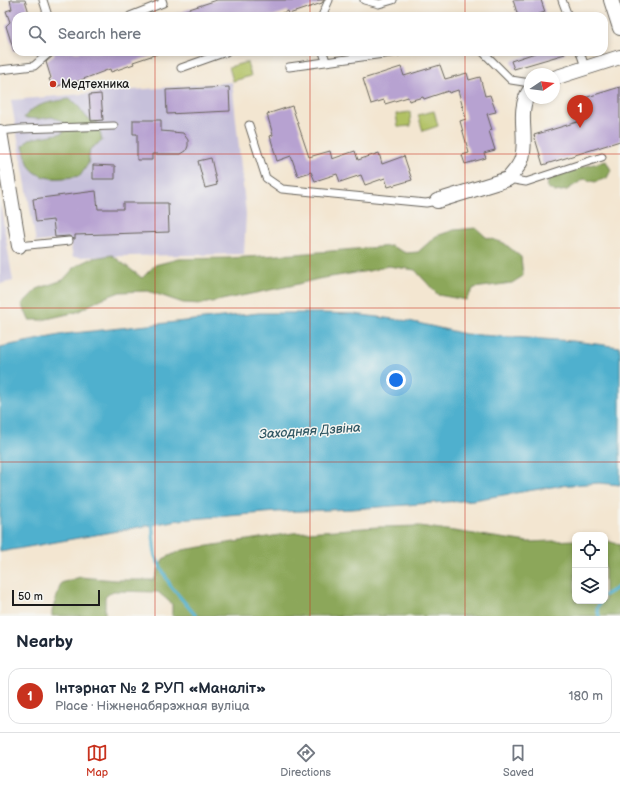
<!DOCTYPE html>
<meta charset="utf-8">
<style>
body{margin:0;font-family:"Balsamiq Sans",sans-serif;background:#f2f2f3;color:#1f2937}
.controls{position:absolute;right:12px;bottom:12px;display:grid;overflow:hidden;border-radius:8px;box-shadow:0 2px 6px #0003}
.controls button{width:36px;height:36px;display:grid;place-items:center;padding:0;border:0;border-bottom:1px solid #e0e1e3;background:#fff;color:#1f2937;font:20px sans-serif}
.compass{position:absolute;left:524px;top:68px;width:36px;height:36px;border-radius:50%;background:#fff;box-shadow:0 2px 6px #0003;rotate:77deg}
.scale{position:absolute;left:12px;bottom:10px;width:88px;box-sizing:border-box;padding-left:4px;border:2px solid #1c1c1c;border-top:0;font-size:11px;line-height:14px;white-space:nowrap;color:#1c1c1c;-webkit-text-stroke:3px #f6f6f2;paint-order:stroke}
.you{position:absolute;left:396px;top:380px;width:14px;height:14px;margin:-10px;border:3px solid #fff;border-radius:50%;background:#1a73e8;box-shadow:0 0 0 6px #1a73e833}
.badge{display:grid;place-items:center;width:26px;height:26px;border-radius:50%;background:#c8321e;color:#fff;font-size:13px;font-weight:700}
.pin{position:absolute;translate:-50% -33px;filter:drop-shadow(0 1px 2px #0008)}
.pin::after{content:'';position:absolute;top:21px;width:14px;height:12px;background:inherit;clip-path:polygon(0 0,100% 0,50% 100%)}
.list{margin:0;padding:0;list-style:none}
h2{display:flex;justify-content:space-between;align-items:center;height:52px;margin:0;padding:0 16px;font-size:17px}
h2 small{font-size:13px;font-weight:400;color:#747a83}
.list li{display:grid;grid-template-columns:26px 1fr auto;gap:12px;align-items:center;box-sizing:border-box;height:56px;margin:0 8px 8px;padding:0 8px;border:1px solid #e0e1e3;border-radius:12px}
.list b{display:block;font-size:15px;white-space:nowrap}
.list p{margin:0;font-size:13px;white-space:nowrap;color:#747a83}
.list em{font-size:13px;font-style:normal;color:#747a83}
.icon{flex:none;width:22px;height:22px;fill:none;stroke:currentColor;stroke-width:2;stroke-linecap:round;stroke-linejoin:round}
.map{position:relative;flex:none;width:620px;height:616px;overflow:hidden}
.search{position:absolute;background:#fff;box-shadow:0 2px 6px #0003;left:12px;right:12px;top:12px;height:44px;display:flex;align-items:center;gap:10px;box-sizing:border-box;padding:0 14px;border-radius:12px;color:#747a83;font-size:15px}
.sheet{height:116px;background:#fff}
nav{display:flex;justify-content:space-around;align-items:center;box-sizing:border-box;height:56px;border-top:1px solid #e0e1e3;background:#fff;font-size:11px;color:#747a83}
nav a{display:grid;justify-items:center;gap:2px}
nav .on{color:#c8321e}
.map>svg:first-child{display:block}
</style>
<div class="map">
<svg width="620" height="616" viewBox="0 0 620 616">
<rect width="100%" height="100%" fill="#f6f6f2"/>
<filter id="ink" filterUnits="userSpaceOnUse"><feTurbulence type="fractalNoise" baseFrequency=".025" numOctaves="2"/><feDisplacementMap in="SourceGraphic" scale="8" xChannelSelector="R" yChannelSelector="G"/><feConvolveMatrix kernelMatrix="1 2 1 2 8 2 1 2 1" color-interpolation-filters="sRGB"/></filter>
<filter id="wash" filterUnits="userSpaceOnUse"><feTurbulence type="fractalNoise" baseFrequency=".012" numOctaves="4" result="noise"/><feDisplacementMap in="SourceGraphic" scale="16" xChannelSelector="R" yChannelSelector="G"/><feGaussianBlur stdDeviation="0.9" result="paint"/><feColorMatrix in="noise" values="0 0 0 0 0 0 0 0 0 0 0 0 0 0 0 0 0 1.4 0 .05"/><feComposite in="paint" operator="in"/></filter>
<g filter="url(#wash)">
<rect width="100%" height="100%" fill="#f3e6d1"/>
<path fill="#c6c0da" d="M232 82 246 214 244 254 73 257 69 239 36 242 11 100Z
M0 203 13 281 0 284Z"/>
<path fill="#b1c164" stroke="#666e40" d="M247 62 251 76 233 81 229 67Z
M434 111 438 126 423 131 418 115Z
M410 112 411 126 398 127 396 114Z"/>
<path fill="#8ca75a" stroke="#54623b" d="M69 99 76 103 87 118 98 123 102 141 90 149 88 164 80 176C64 178 42 183 30 167 27 162 25 152 23 146L29 139 63 133 62 121 52 117 39 119 24 118C33 103 53 102 69 99Z
M606 161 611 170 607 178 595 182 584 179 567 190 555 192 547 187 549 177 573 169Z
M476 228 486 237 504 243 521 257 523 276 512 283 474 288 466 300 438 295 415 270 388 266 369 271 318 279 290 286 202 304 183 303 148 291 120 292 101 299 77 312 42 320H29L22 304 37 289 63 280 76 266 93 258 112 255 142 278 155 265 178 259 229 258 295 254 391 246 406 253 418 252 436 236 454 230Z
M420 526 528 542 575 540V601H605V540L620 545V616H172V604L158 592 113 591 105 597V616H52V611L61 583 80 577 115 580H154L163 559 182 550 293 533 378 527Z"/>
<path fill="#4fb0ce" stroke="#366675" d="M259 313H321L354 314 409 321 465 334 573 341 620 347V485L599 483 558 486 473 500 352 509 277 512 179 520 0 552V347L65 334Z"/>
<g fill="none" stroke-linecap="round" stroke-linejoin="round">
<path stroke="#4fb0ce" stroke-width="3.5" d="M152 520 155 556 170 585 196 616
M605 595 620 586
M599 616 597 608 601 601"/>
</g>
<g id="blocks">
<path fill="#b7a2d1" d="M10 0H25L30 16H16V51H14L6 26 10 22 6 11 12 9Z
M217 0H324L322 3 289 14 288 11 273 16H174V14Z
M513 0H541L545 12 533 16H518Z
M55 52H157V54L133 62 134 64 111 72 110 69 65 86 64 84 55 87 52 85 49 79 51 78 46 62 54 55Z
M535 52H565V54L514 69 511 61 535 53Z
M440 65 445 79 467 73 469 80 480 77 485 96 490 95 496 112 487 114 492 130 489 131 495 150 484 153 486 158 465 164 462 155 469 153 460 121 466 119 458 90 449 93 448 91 424 99 423 97 409 101 408 97 385 104 384 100 371 104 363 79 401 67 404 76Z
M229 87 230 111 167 114 166 90Z
M620 87V141L543 165 534 135 587 119 581 99Z
M101 94 103 120 91 121 89 95Z
M292 106 309 157 330 151 332 159 355 151 358 160 379 153 382 164 404 156 412 180 388 187 385 178 365 185 361 175 340 182 337 174 315 181 311 172 298 176 291 156 277 161 270 136 273 135 267 114Z
M133 120H161V131L183 133 188 140V146L186 151 181 154H152V160H137V134H133Z
M211 158 217 185 205 188 198 161Z
M93 165 115 166V179H93Z
M96 191 98 209H123V203H168L169 232 75 235V239H74L69 236 55 237 53 220 36 222 33 199Z"/>
</g>
</g>
<g filter="url(#ink)">
<use href="#blocks" fill-opacity="0" stroke="#67635b" stroke-width="1"/>
<g fill="none" stroke-linecap="round" stroke-linejoin="round">
<g stroke="#67635b" stroke-width="9">
<path id="service" d="M43 0 48 16
M364 0 379 4 393 0
M562 0 568 16
M130 16 163 3 162 0
M322 16 329 0
M323 52 326 61
M483 52 511 80 530 83
M580 52 585 67
M289 67 398 52
M181 68 226 52
M0 70 34 66 50 52
M249 125 266 178 282 189 426 203 437 201
M0 131 20 129 114 126
M508 179 526 182 602 157
M19 246 69 241"/>
</g>
<g stroke="#67635b" stroke-width="16">
<path id="minor" d="M611 0 620 28
M554 78 620 57
M0 132 19 246
M437 201 508 179C513 173 520 166 522 158 528 135 516 111 530 90"/>
</g>
<use href="#service" stroke="#fff" stroke-width="7"/>
<use href="#minor" stroke="#fff" stroke-width="14"/>
</g>
</g>
<path fill="none" stroke="#c8321e" stroke-width="1" stroke-opacity="0.55" d="M155 0V16M310 0V16M465 0V16M155 52V616M310 52V616M465 52V616M0 154H620M0 308H620M0 462H620"/>
<circle fill="#c8321e" stroke="#f6f6f2" stroke-width="1.5" cx="53" cy="84" r="4"/>
<g text-anchor="middle" dominant-baseline="central" stroke-width="3" stroke-linejoin="round" paint-order="stroke">
<g font-size="12" fill="#1c1c1c" stroke="#f6f6f2" text-anchor="start">
<text x="61" y="84">Медтехника</text>
</g>
<g font-size="13" font-style="italic" fill="#305763" stroke="#f6f6f2">
<text transform="translate(310 431) rotate(-4)">Заходняя Дзвіна</text>
</g>
</g>
</svg>
<div class="controls">
<button><svg class="icon" aria-label="locate" viewBox="0 0 24 24"><circle cx="12" cy="12" r="6"/><path d="M12 2v4M12 18v4M2 12h4M18 12h4"/></svg></button>
<button><svg class="icon" aria-label="layers" viewBox="0 0 24 24"><path d="M12 4l9 5-9 5-9-5zM3 14l9 5 9-5"/></svg></button>
</div>
<svg class="compass" viewBox="-18 -18 36 36"><path d="M0-13l5 13h-10z" fill="#e53935"/><path d="M0 13l5-13h-10z" fill="#747a83"/></svg>
<div class="scale">50 m</div>
<div class="you"></div>
<div class="pin badge" style="left:580px;top:128px">1</div>
<div class="search"><svg class="icon" aria-label="search" viewBox="0 0 24 24"><circle cx="10" cy="10" r="6"/><path d="M15 15l6 6"/></svg>Search here</div>
</div>
<section class="sheet">
<h2>Nearby<small></small></h2>
<ul class="list">
<li><span class="badge">1</span><div><b>Інтэрнат № 2 РУП «Маналіт»</b><p>Place · Ніжненабярэжная вуліца</p></div><em>180 m</em></li>
</ul>
</section>
<nav>
<a class="on"><svg class="icon" aria-label="map" viewBox="0 0 24 24"><path d="M3 6l6-2 6 2 6-2v14l-6 2-6-2-6 2zM9 4v14M15 6v14"/></svg>Map</a>
<a><svg class="icon" aria-label="directions" viewBox="0 0 24 24"><path d="M12 3l9 9-9 9-9-9zM9 14v-3h6M13 9l2 2-2 2"/></svg>Directions</a>
<a><svg class="icon" aria-label="saved" viewBox="0 0 24 24"><path d="M7 4h10v16l-5-4-5 4z"/></svg>Saved</a>
</nav>
